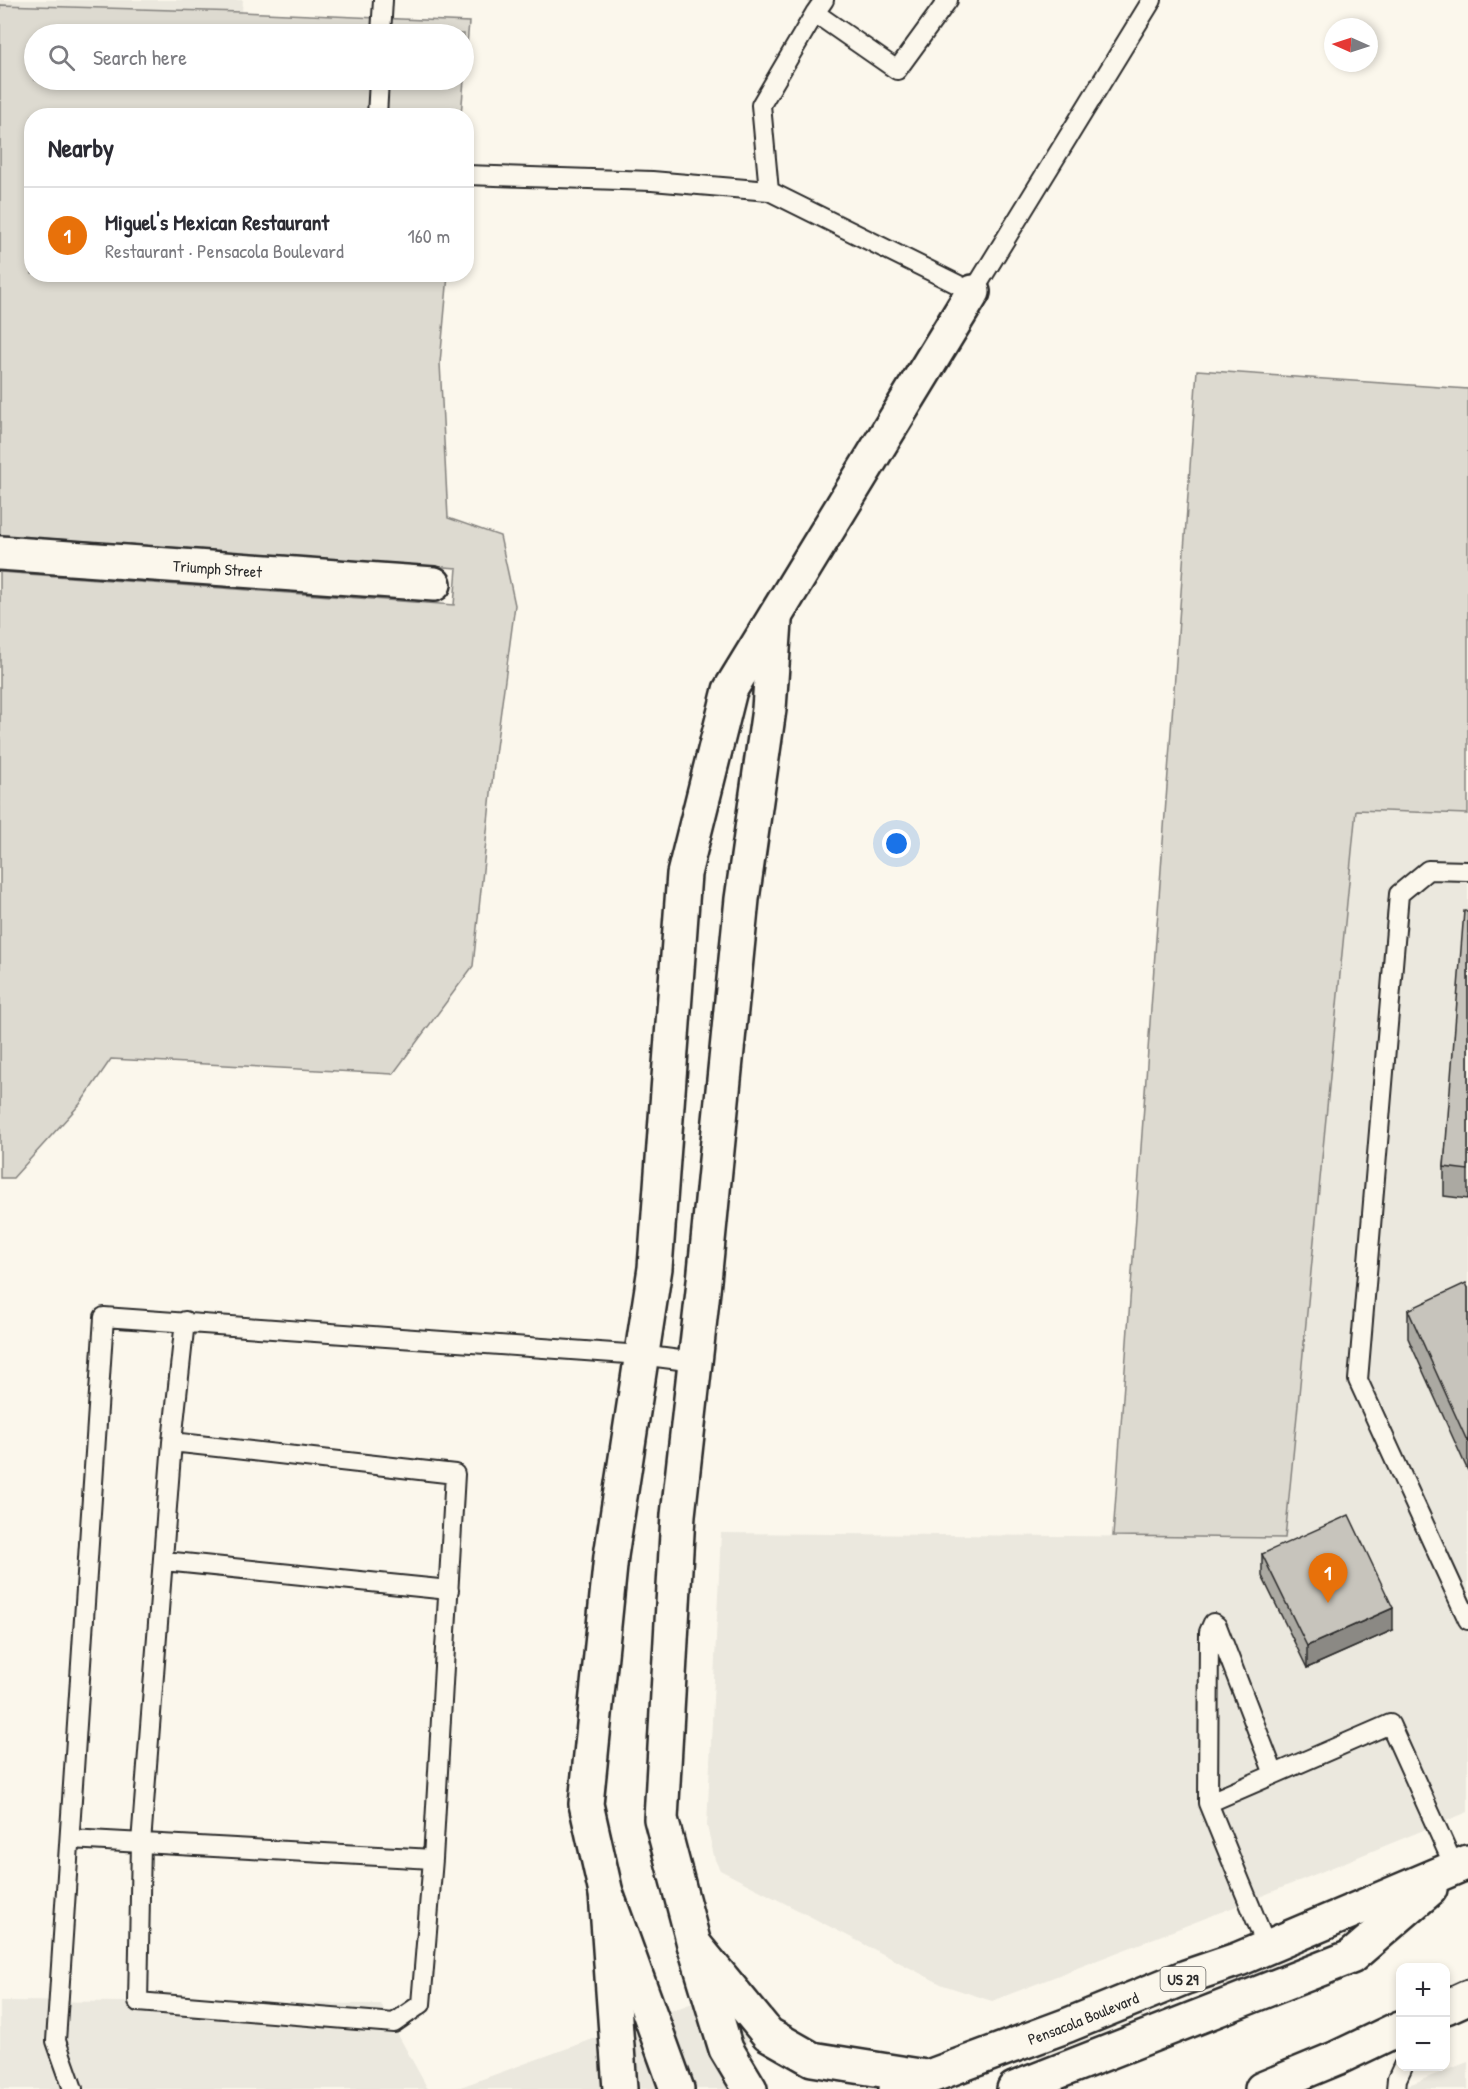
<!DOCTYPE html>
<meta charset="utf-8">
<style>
body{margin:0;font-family:"Patrick Hand",sans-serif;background:#f7f7f7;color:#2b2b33}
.controls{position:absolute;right:18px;bottom:18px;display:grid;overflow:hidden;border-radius:12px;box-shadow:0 3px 9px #0003}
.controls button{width:54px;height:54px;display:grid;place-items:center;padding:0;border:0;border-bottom:2px solid #e1e1e2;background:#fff;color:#2b2b33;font:30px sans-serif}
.compass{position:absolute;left:1324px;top:18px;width:54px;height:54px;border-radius:50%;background:#fff;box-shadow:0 3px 9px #0003;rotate:273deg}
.you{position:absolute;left:897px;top:844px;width:21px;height:21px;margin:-15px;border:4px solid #fff;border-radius:50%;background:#1a73e8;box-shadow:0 0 0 9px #1a73e833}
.badge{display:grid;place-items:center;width:39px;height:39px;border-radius:50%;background:#1f6fb2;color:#fff;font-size:20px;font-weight:700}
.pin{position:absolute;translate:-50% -50px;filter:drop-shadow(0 2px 3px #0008)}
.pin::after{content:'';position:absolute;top:32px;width:21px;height:18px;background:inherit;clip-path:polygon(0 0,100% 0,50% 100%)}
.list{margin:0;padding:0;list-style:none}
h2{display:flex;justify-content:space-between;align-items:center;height:78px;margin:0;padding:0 24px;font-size:26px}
h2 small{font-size:20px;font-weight:400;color:#7c7c81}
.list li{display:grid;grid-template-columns:39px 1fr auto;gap:18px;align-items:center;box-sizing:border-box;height:96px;padding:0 24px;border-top:2px solid #e1e1e2}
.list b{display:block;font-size:22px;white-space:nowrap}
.list p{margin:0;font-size:20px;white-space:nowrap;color:#7c7c81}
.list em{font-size:20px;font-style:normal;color:#7c7c81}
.icon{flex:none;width:33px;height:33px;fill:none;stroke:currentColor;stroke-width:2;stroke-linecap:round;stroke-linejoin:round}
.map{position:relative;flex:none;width:1468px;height:2089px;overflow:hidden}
.search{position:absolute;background:#fff;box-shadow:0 3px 9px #0003;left:24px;top:24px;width:450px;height:66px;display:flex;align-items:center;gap:15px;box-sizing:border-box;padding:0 21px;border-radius:33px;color:#7c7c81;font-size:22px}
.panel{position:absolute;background:#fff;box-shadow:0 3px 9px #0003;left:24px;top:108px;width:450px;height:174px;border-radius:24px}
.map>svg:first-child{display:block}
</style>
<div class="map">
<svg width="1468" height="2089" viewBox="0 0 1468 2089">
<rect width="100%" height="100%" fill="#fbf7ec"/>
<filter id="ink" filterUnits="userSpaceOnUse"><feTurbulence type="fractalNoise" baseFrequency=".0167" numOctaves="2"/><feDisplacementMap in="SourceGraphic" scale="12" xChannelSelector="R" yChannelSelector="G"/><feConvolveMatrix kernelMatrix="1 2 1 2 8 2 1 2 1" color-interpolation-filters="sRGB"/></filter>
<g filter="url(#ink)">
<path fill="#ebe8de" d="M0 0H243L242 12 0 5Z
M1356 810 1468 814V1812L1252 1900 992 2001 943 1985 720 1870 715 1860 707 1826 721 1533 1285 1538Z
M723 1965 746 2033 751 2089H455L723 1992Z
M0 2001 381 2004 428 2089H0Z
M1468 2062V2089H1398Z"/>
<path fill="#dddad0" stroke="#84827e" stroke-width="1.5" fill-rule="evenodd" d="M0 5 242 12 469 22 461 115 32 116V274L448 275 440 363 448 518 500 536 515 605 495 755 473 966 393 1074 111 1059 80 1104 13 1178H0V572L454 605 457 568 0 535ZM34 34H464V80H34Z
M1197 370 1468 389V814L1356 810 1285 1538 1113 1536Z"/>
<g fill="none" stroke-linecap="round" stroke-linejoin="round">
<g stroke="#2b2b2b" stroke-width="22">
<path id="service" d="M815 13 897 70 948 0
M381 34 383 0
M377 116 379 80
M466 175 652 181 769 191 973 292 1152 0
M769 191 761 105 815 13 824 0
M1468 871 1428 870 1399 894 1358 1380 1468 1620
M172 1442 141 1843 138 2002 394 2023 421 2004 433 1859
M164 1561 449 1590
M1208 1803 1209 1632 1213 1623 1217 1626 1274 1774
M70 1839 433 1859 455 1474 172 1442 185 1321
M1267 1947 1208 1803 1390 1724 1455 1868
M73 2089 56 2041 104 1317 641 1355 695 1362
M1396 2089 1397 2079 1403 2066"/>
</g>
<g stroke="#2b2b2b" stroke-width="38">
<g id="minor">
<path id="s1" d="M0 553 434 584"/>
<path d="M677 2089 606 1893 586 1804 611 1556 655 1268 684 874 730 690 973 292"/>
<path d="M750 2089 726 2049 694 1944 661 1819 678 1515 703 1291 742 899 769 709 775 621"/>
</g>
</g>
<g stroke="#2b2b2b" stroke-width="38">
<g id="primary">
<path d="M606 1893 620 2089"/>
<path d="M694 1944 768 2034 812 2059 926 2077"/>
<path d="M1446 2007 1468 1997"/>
<path id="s2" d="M896 2089 1068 2025 1186 1977 1239 1959 1468 1862"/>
<path d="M1014 2089 1351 1957 1430 1889"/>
<path d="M1262 2089 1337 2058 1400 2028"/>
</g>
</g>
<use href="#service" stroke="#fbf7ec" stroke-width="18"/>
<use href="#minor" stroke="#fbf7ec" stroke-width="33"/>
<use href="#primary" stroke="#fbf7ec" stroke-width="33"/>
</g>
<path fill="#aba9a2" stroke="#2b2b2b" stroke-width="1.5" d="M1468 911V1199L1444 1196V1167Z
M1468 1288V1471L1408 1338V1310Z
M1262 1554 1393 1630 1307 1668 1262 1576Z"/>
<path fill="#8b8984" stroke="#2b2b2b" stroke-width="1.5" d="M1393 1608V1630L1307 1668V1646Z"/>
<path fill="#c7c4bc" stroke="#2b2b2b" stroke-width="1.5" d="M1464 911H1468V1170L1444 1167Z
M1466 1283 1468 1288V1443L1408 1310Z
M1349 1515 1393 1608 1307 1646 1262 1554Z"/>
</g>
<g text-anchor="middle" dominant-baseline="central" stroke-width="5" stroke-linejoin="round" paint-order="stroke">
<rect fill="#fbf7ec" stroke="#696865" stroke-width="1.5" x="1160.5" y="1967" width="45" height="24" rx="4.5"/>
<g font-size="15" font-weight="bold" fill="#2b2b2b">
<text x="1183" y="1979">US 29</text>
</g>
<g font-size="16" fill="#2b2b2b" stroke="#fbf7ec">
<text stroke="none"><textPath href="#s1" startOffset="218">Triumph Street</textPath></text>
<text stroke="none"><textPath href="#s2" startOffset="200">Pensacola Boulevard</textPath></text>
</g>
</g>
</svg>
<div class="controls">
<button>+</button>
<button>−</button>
</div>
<svg class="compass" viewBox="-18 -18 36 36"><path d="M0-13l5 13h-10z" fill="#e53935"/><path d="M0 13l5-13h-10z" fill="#7c7c81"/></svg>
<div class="you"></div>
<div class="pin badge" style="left:1328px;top:1603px;background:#e8710a">1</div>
<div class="search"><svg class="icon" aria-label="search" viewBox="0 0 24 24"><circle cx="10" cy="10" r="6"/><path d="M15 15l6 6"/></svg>Search here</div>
<section class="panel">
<h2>Nearby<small></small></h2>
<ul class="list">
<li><span class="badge" style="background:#e8710a">1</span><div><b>Miguel's Mexican Restaurant</b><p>Restaurant · Pensacola Boulevard</p></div><em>160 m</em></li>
</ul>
</section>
</div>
